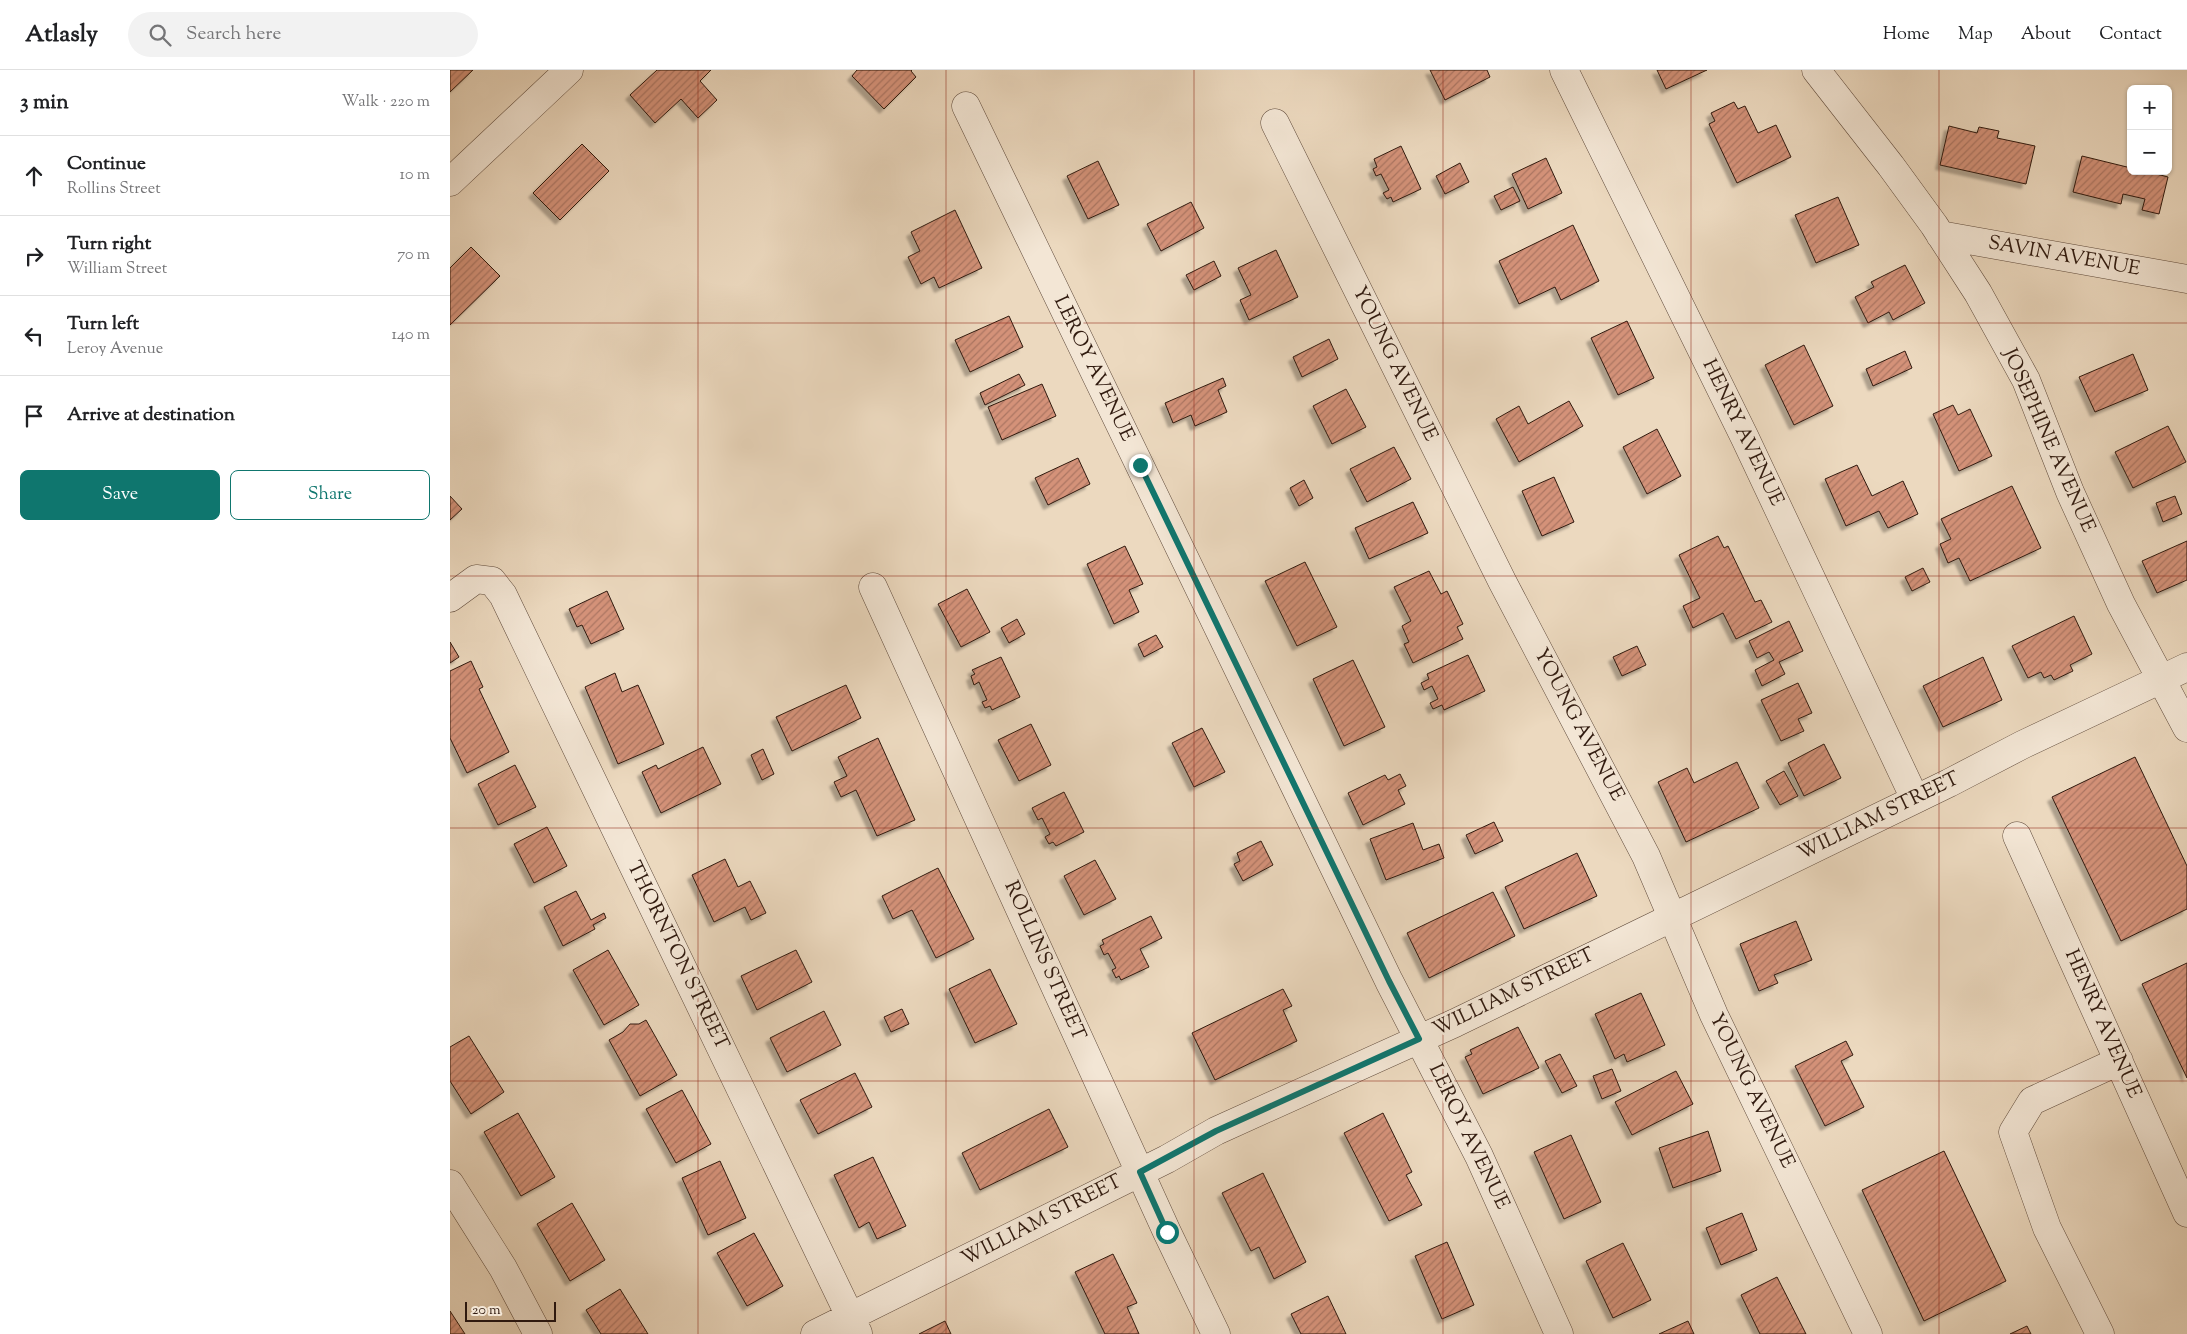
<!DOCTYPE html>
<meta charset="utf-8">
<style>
body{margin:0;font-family:"Sorts Mill Goudy",serif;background:#f2f2f2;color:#202124}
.controls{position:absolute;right:15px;top:15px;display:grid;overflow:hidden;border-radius:8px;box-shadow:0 1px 4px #0004}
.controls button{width:45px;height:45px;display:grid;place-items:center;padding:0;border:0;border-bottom:1px solid #e0e0e0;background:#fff;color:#202124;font:25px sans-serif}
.scale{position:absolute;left:15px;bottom:12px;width:91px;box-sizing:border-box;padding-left:5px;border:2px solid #301a0f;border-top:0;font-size:14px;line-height:18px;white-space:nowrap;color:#301a0f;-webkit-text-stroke:4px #f3e6d5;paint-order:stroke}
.stop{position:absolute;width:15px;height:15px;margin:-11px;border:4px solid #0f766e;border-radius:50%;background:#fff}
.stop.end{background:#0f766e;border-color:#fff;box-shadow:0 1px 5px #0008}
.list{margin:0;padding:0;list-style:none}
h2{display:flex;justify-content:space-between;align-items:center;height:65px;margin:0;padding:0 20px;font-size:21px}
h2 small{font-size:16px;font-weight:400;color:#757577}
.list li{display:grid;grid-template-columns:32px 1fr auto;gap:15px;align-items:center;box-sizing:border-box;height:80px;padding:0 20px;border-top:1px solid #e0e0e0}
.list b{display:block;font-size:19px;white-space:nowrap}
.list p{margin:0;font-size:16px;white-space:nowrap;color:#757577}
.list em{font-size:16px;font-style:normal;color:#757577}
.actions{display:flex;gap:10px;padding:15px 20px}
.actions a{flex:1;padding:11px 0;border:1px solid #0f766e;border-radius:8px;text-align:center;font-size:18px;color:#0f766e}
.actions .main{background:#0f766e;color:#fff}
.icon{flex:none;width:28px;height:28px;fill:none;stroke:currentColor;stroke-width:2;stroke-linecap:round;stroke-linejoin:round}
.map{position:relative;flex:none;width:1737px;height:1264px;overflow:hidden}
header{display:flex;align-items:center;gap:30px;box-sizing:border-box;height:70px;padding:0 25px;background:#fff;border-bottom:1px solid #e0e0e0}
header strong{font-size:24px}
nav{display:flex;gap:28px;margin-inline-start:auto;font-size:18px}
.search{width:350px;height:45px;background:#f2f2f2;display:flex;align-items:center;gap:12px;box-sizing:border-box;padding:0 18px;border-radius:28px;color:#757577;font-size:19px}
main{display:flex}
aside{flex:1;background:#fff}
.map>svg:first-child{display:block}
</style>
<header>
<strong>Atlasly</strong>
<div class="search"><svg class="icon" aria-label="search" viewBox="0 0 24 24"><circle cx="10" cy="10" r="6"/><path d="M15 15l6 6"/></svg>Search here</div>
<nav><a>Home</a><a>Map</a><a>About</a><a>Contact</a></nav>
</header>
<main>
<aside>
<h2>3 min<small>Walk · 220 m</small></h2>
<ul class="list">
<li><svg class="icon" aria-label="ahead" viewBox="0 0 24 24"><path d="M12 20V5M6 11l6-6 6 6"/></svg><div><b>Continue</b><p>Rollins Street</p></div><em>10 m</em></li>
<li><svg class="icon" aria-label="right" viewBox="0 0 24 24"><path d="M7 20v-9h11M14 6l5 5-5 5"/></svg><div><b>Turn right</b><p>William Street</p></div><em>70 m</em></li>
<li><svg class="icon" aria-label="left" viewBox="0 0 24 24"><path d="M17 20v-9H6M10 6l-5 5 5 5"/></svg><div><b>Turn left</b><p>Leroy Avenue</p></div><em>140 m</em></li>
<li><svg class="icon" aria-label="arrive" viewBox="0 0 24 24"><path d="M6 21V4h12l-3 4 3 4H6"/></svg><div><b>Arrive at destination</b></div></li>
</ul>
<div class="actions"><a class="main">Save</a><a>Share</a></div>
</aside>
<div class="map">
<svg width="1737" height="1264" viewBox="0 0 1737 1264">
<defs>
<pattern id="building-hatch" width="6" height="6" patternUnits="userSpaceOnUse" patternTransform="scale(1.25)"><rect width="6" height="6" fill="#d49279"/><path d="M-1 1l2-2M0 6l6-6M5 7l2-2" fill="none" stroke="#ac7662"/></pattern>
<filter id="shadow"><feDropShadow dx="-4.5" dy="4.5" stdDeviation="1" flood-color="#0004"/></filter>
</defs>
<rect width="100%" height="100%" fill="#ecd9bf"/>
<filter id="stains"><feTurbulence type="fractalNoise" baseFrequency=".004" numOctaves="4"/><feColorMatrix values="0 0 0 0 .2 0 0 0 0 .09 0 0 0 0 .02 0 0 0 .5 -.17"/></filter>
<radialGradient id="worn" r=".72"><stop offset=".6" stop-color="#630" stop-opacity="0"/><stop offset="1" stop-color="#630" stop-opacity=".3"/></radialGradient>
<path fill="url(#building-hatch)" stroke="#301a0f" filter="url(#shadow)" d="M0 0H23L0 22Z
M207 0H261L250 11 267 30 248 48 231 29 205 53 180 25Z
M407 0H462L461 1 466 7 434 39 402 6Z
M980 0H1037L1040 7 995 30Z
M1207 0H1257L1216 19Z
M1284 32 1288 39 1295 36 1308 63 1326 55 1341 87 1287 113 1259 54 1265 51 1261 43Z
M1499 56 1527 63 1529 57 1549 61 1547 68 1585 76 1576 114 1490 95Z
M132 74 159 101 110 150 83 123Z
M951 76 971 119 943 132 941 127 937 129 933 123 939 120 931 104 926 106 923 99 927 97 924 89Z
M1632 86 1681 98V101H1695L1718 107 1709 144 1692 140 1695 129 1673 124 1671 134 1623 122Z
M1096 88 1112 123 1078 139 1062 104Z
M648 91 669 135 638 149 617 106Z
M1010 93 1019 112 995 124 986 106Z
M1063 117 1070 131 1051 140 1044 126Z
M1388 127 1409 175 1366 193 1345 145Z
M741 132 754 158 711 181 697 154Z
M505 140 532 198 489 218 484 207 471 214 458 187 470 181 461 162Z
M1123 155 1149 211 1111 230 1105 217 1069 234 1049 191Z
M21 177 50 206 0 255V198Z
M826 180 848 227 799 250 790 230 801 225 788 198Z
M764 191 771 206 744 220 736 205Z
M1455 195 1475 233 1443 250 1439 242 1418 253 1405 227 1424 217 1421 212Z
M559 246 573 277 520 302 505 270Z
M1177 251 1204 308 1168 325 1141 268Z
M879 269 888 289 852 307 843 287Z
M1354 275 1383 336 1344 355 1315 295Z
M1455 281 1462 298 1423 316 1416 299Z
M1683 284 1698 320 1645 342 1629 307Z
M569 304 575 315 535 335 530 323Z
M773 308 776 316 768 320 777 342 745 356 741 345 723 353 715 333Z
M592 314 606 346 552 370 538 337Z
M896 319 916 357 882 374 863 336Z
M1119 331 1133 356 1069 392 1046 349 1069 336 1078 354Z
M1503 335 1508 345 1520 339 1542 386 1509 401 1483 344Z
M1718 356 1736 392 1683 418 1665 382Z
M1207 359 1231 406 1197 424 1173 377Z
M944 377 961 409 917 432 900 399Z
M628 388 640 414 598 435 585 408Z
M1407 395 1422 426 1453 411 1468 444 1438 458 1429 441 1396 456 1375 409Z
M1104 407 1124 452 1092 466 1072 421Z
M854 410 863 428 849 436 840 418Z
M1562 416 1591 478 1520 511 1509 488 1498 493 1490 474 1501 469 1491 449Z
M0 426 12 439 0 450Z
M1725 426 1732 444 1713 452 1706 433Z
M963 432 978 463 919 489 905 458Z
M1268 466 1274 478 1278 476 1305 532 1311 530 1322 552 1286 569 1273 543 1243 558 1233 536 1250 528 1229 485Z
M1737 471V510L1707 523 1692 491Z
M675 476 693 514 679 520 689 542 664 554 637 494Z
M855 492 887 557 847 576 815 511Z
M1473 498 1480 512 1462 521 1455 507Z
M979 501 991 524 997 521 1013 554 1007 557 1013 569 963 593 954 574 959 572 952 556 961 551 944 517Z
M517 519 540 562 511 577 488 534Z
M157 521 174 559 141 574 132 555 127 557 119 539Z
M1624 546 1642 584 1620 595 1623 601 1604 610 1601 605 1594 608 1591 602 1578 608 1562 576Z
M567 549 575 564 559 573 551 558Z
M1339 551 1353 581 1329 592 1335 604 1312 616 1305 600 1324 590 1319 582 1307 588 1299 571Z
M706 565 713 577 694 587 688 574Z
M0 572 9 587 0 593Z
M1187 576 1196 595 1172 606 1163 587Z
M1018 585 1035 621 994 640 992 635 983 639 980 633 988 629 982 616 974 620 971 613 979 609 977 604Z
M551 587 570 627 542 640 540 636 535 638 532 632 537 630 529 612 524 615 521 606 525 604 522 600Z
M1533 587 1552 630 1493 657 1473 616Z
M903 590 935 657 894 676 863 609Z
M21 591 33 617 29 619 59 682 17 703 0 668V601Z
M165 603 172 622 188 615 214 674 168 694 135 617Z
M1348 613 1362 643 1348 649 1354 661 1331 671 1311 630Z
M396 615 411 648 342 681 326 647Z
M581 654 601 695 569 711 548 670Z
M752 658 775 702 744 717 722 673Z
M428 668 465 750 427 766 406 720 391 727 384 712 397 706 388 687Z
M1374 674 1391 708 1354 726 1338 693Z
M253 677 271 714 211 743 192 702 206 695 208 699Z
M313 679 324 704 312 710 301 685Z
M1685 687 1737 796V839L1671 871 1602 727Z
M1287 692 1309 738 1236 772 1208 712 1237 698 1244 713Z
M65 695 86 737 48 755 28 714Z
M1334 701 1348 726 1330 735 1316 711Z
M950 704 956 716 948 720 955 734 913 755 898 723 935 705 938 710Z
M614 722 634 762 606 776 603 772 599 774 595 767 600 764 592 748 588 750 582 738Z
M1044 752 1053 771 1025 784 1016 765Z
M963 753 973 780 989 774 994 788 936 810 920 769Z
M97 757 117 796 84 813 64 774Z
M811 771 823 795 793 811 784 794 790 791 787 783Z
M1127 783 1147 826 1074 859 1055 817Z
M275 789 288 817 300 811 316 843 301 850 295 837 264 852 242 805Z
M645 790 666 829 634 845 614 806Z
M488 798 524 869 486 888 462 840 443 849 432 826Z
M126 821 141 850 154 843 156 848 143 855 145 859 113 876 94 837Z
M1043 822 1065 866 979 908 957 863Z
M701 846 712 868 690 879 699 897 671 910 669 906 666 908 662 900 666 898 658 883 654 885 650 876 654 874 652 870Z
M1346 851 1362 890 1324 905 1328 913 1309 921 1290 874Z
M158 880 189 935 154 955 123 900Z
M346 880 362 912 307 940 291 906Z
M1737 893V1008L1692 914Z
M540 899 567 954 525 973 499 919Z
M833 919 842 936 833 940 847 971 765 1010 742 963Z
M1191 923 1215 975 1177 992 1174 984 1165 989 1145 944Z
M452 939 459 954 441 962 434 947Z
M374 941 391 975 337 1002 320 968Z
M196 950 227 1005 190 1026 159 970 173 962 180 954H189Z
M1068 957 1089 998 1033 1024 1015 987 1022 984 1020 980Z
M19 966 54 1022 21 1044 0 1011V977Z
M1396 971 1403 985 1391 991 1414 1037 1375 1056 1345 996Z
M1110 984 1127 1016 1112 1023 1095 991Z
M1162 999 1171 1021 1152 1029 1143 1006Z
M1226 1001 1243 1034 1182 1065 1165 1032Z
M405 1003 422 1037 368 1064 350 1030Z
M232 1020 261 1074 226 1093 196 1039Z
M599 1039 618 1077 530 1120 512 1083Z
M68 1043 105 1107 71 1126 34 1062Z
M933 1043 962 1102 956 1105 972 1135 939 1151 894 1063Z
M1258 1061 1271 1101 1223 1118 1209 1078Z
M1121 1065 1151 1132 1114 1149 1084 1082Z
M1494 1081 1556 1211 1474 1251 1412 1120Z
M423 1087 456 1156 427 1169 419 1152 409 1158 384 1105Z
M270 1091 296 1148 258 1165 232 1108Z
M813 1103 856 1192 824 1209 809 1177 801 1181 772 1123Z
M122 1133 155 1190 120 1211 87 1154Z
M1292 1143 1307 1180 1271 1195 1256 1158Z
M304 1163 333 1216 297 1236 267 1183Z
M997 1172 1024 1235 992 1249 965 1186Z
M1173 1173 1201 1230 1163 1248 1136 1191Z
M663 1184 687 1233 677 1237 689 1264H655L625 1202Z
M1327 1207 1356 1264H1310L1291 1225Z
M170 1219 198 1264H151L136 1240Z
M878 1226 896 1264H851L841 1244Z
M0 1241 15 1264H0Z
M495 1251 501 1264H469Z
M1238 1251 1244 1264H1209Z
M1577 1256 1581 1264H1560Z"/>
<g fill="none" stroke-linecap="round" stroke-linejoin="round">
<g stroke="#5f4a3b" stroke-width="29">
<path id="minor" d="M1114 0 1295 368 1465 729
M1366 0 1441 96 1484 155 1528 223 1576 310 1620 422 1671 534 1737 658
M516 36 939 911 1029 1086 1109 1264
M825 53 1052 511 1196 786 1264 945 1418 1264
M0 112 119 0
M1490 165 1737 209
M423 517 717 1162 766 1264
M0 528 26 509 42 511 53 525 408 1263
M1567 766 1737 1143
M0 1114 53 1198 88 1264
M365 1264 717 1089 766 1061 1005 953 1499 713 1572 675 1737 597
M1650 1264 1597 1158 1563 1062 1582 1031 1669 991"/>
</g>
<use href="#minor" stroke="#f3e6d5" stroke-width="28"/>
</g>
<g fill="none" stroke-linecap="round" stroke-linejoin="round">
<path stroke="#0f766e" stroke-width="6" d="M690 395 939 911 969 969 766 1061 690 1102 717 1162"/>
</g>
<path fill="none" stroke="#8f2418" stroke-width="1" stroke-opacity="0.55" d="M248 0V1264M496 0V1264M744 0V1264M993 0V1264M1241 0V1264M1489 0V1264M0 253H1737M0 506H1737M0 758H1737M0 1011H1737"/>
<g text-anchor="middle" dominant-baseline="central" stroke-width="5" stroke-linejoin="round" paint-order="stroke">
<g font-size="20" fill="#301a0f" stroke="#f3e6d5">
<text transform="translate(1614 187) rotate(10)">SAVIN AVENUE</text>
<text transform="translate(944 294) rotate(64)">YOUNG AVENUE</text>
<text transform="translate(643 299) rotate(64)">LEROY AVENUE</text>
<text transform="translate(1292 363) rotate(64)">HENRY AVENUE</text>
<text transform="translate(1598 371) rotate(66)">JOSEPHINE AVENUE</text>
<text transform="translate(1128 655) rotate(62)">YOUNG AVENUE</text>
<text transform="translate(1429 747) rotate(-26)">WILLIAM STREET</text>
<text transform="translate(227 886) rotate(64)">THORNTON STREET</text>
<text transform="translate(594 891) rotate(66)">ROLLINS STREET</text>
<text transform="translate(1064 923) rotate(-26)">WILLIAM STREET</text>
<text transform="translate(1652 954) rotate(66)">HENRY AVENUE</text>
<text transform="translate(1301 1021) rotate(64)">YOUNG AVENUE</text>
<text transform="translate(1018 1067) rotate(64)">LEROY AVENUE</text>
<text transform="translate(592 1151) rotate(-27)">WILLIAM STREET</text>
</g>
</g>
<rect width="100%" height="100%" filter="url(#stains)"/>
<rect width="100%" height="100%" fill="url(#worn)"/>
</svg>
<div class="controls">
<button>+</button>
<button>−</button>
</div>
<div class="scale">20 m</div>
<div class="stop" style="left:717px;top:1162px"></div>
<div class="stop end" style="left:690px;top:395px"></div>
</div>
</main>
